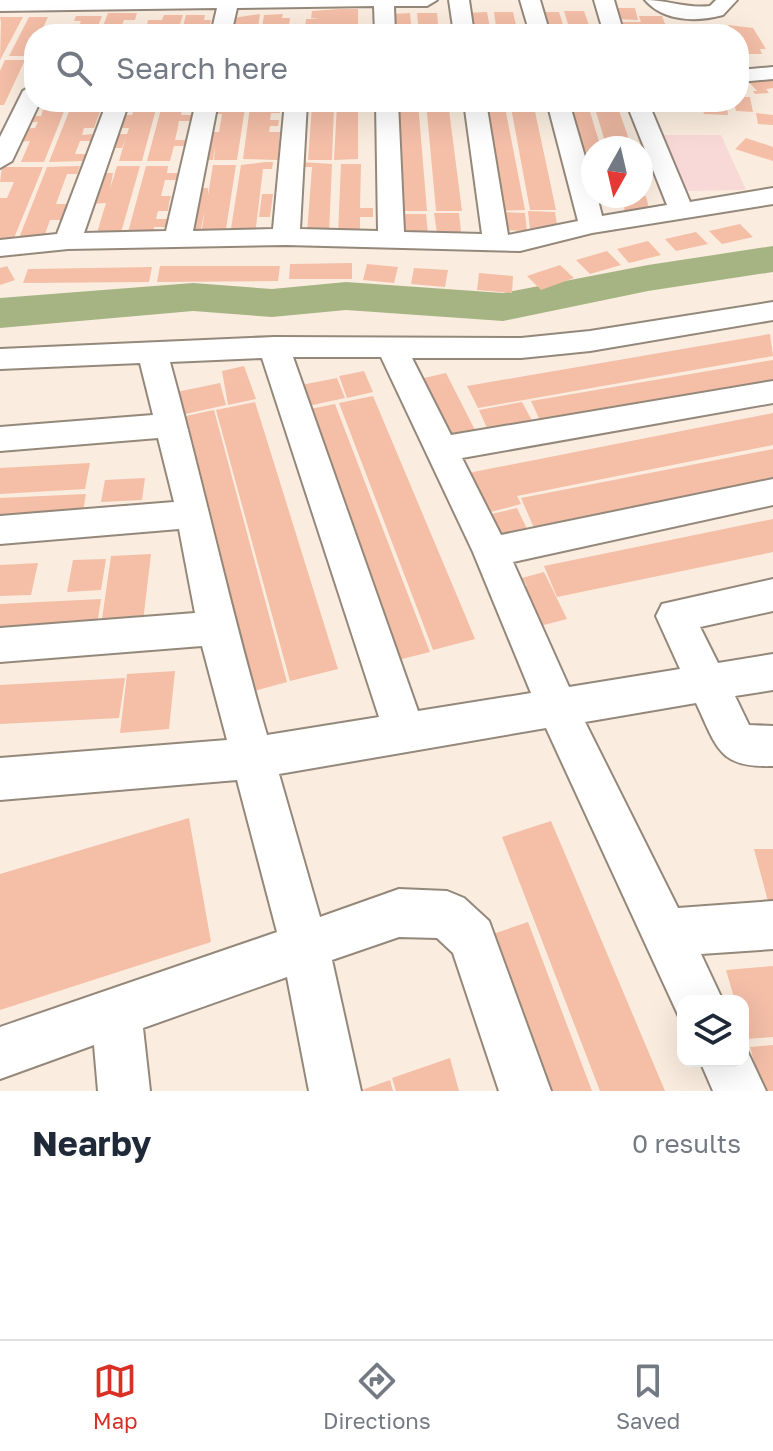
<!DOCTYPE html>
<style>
body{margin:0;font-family:"Golos Text",sans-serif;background:#f2f2f3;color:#1f2937}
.controls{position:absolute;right:24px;bottom:24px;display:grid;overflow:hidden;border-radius:16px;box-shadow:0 8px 32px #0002}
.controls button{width:72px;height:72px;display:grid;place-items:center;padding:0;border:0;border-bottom:2px solid #e0e1e3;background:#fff;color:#1f2937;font:40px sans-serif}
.compass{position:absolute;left:581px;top:136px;width:72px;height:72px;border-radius:50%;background:#fff;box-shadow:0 8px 32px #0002;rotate:188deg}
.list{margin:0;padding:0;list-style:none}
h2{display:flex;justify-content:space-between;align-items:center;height:104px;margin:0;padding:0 32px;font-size:34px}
h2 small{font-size:26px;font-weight:400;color:#747a83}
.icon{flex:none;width:44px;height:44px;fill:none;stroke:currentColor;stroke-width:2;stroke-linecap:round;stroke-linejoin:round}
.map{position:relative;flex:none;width:773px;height:1091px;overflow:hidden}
.search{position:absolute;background:#fff;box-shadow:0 8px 32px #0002;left:24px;right:24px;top:24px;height:88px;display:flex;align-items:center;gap:20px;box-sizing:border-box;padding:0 28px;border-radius:32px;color:#747a83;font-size:30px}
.sheet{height:248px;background:#fff}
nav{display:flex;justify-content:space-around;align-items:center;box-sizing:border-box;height:112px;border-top:2px solid #e0e1e3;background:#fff;font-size:22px;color:#747a83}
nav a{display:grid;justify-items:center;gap:4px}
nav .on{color:#d93025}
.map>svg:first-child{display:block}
</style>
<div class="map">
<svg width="773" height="1091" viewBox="0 0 773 1091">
<rect width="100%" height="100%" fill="#faeddf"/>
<path fill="#f9d8d8" d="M664 135H721L746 190 685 191Z"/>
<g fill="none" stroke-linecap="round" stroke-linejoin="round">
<path fill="#a6b483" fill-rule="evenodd" d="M773 246V272L648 291 503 321 346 310 272 317 193 311 0 328V298L193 283 272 289 346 282 503 293 648 265Z"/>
</g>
<path fill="#f4bea7" d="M613 8H635L638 20 615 19Z
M339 9H358V28H367V33L317 34 318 28H305L306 19H319L311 18 312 11Z
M564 11H584L592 34H571Z
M487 12 491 34H468L464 13Z
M494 12H513L518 34H497Z
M539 12H559L566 34H545Z
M108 13H137L135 20H124L119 34H100Z
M410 13 412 34H391L390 14Z
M417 13H437L439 34H419Z
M260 14 257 34H228L226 19Z
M283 14 282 18H290L288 33 261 34 264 15Z
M164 15H183L177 34H158L161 25H147L148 20H162Z
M186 15H205L204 20H211L209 29H201L200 34H181Z
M76 16H102L95 34H63L67 25 79 26 81 21H74Z
M639 16H662L667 29H618L616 22H641Z
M0 17H23L0 60 1 22Z
M29 17H48L40 34H34L29 56H9Z
M728 25 753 28 766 49H760L762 54H741L739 34H724L720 28H729Z
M623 31H671V34H624Z
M5 60H25L4 105H0V71Z
M746 79H773V88L766 89 769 93 755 94 753 91H757Z
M739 97H750L753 112 736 111 734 102H739Z
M395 102H418L427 211H401Z
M426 102H448L462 211H436Z
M479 102H504L525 210 496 211Z
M510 102H533L556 210H530Z
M563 102H587L601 148H593V180H584Z
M593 102H616L632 148H607Z
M669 102H692L693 111 670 109Z
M210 105 245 108 237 160H214L215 145 213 160H200L205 132H219L222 114H208Z
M272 105H281L280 113H271L270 120H279L278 126H270L269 132H280L278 160 243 159 250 107Z
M337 105H358V159L334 160Z
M312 106H334L332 160H308Z
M702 106 727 108 728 115 704 114Z
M65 109 44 162H21L30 141 15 142 21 129 35 128 38 122H21L24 116H41L43 110Z
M70 109H101L94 128H84L82 135 93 134 91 141H80L75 154H86L83 161 49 162Z
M134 109H156L142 161H119L126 137 122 148H106L110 134H127L129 128H112L114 122H123L124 115H132Z
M161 109H182L181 115H192L190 121H179L178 127 175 140H186L184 146H174L170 161H147Z
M756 113 773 115V125L758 124Z
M746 138 773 147V161L735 149Z
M265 162H273L272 169H263L255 235H230L241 165Z
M301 162 332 164 329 234H307L312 167H300Z
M341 164H361L360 208H373V217H360V234H338Z
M213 165H236L225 235H201L205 210 200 233H192L194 188H208V195Z
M80 166 77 174H67L56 204H68L63 220H50L44 237 19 238 47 167Z
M117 166H140L120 236H96L106 203 89 204 98 173H113L110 189Z
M146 166H168L167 173H180L178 180H165L161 196H171L169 203 168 211H158L156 219H169L167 227H154L152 236H127Z
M2 167H43L14 238H0V198H7L14 182H0Z
M262 194H273L270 217H259Z
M622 196H646L650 213 625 212Z
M528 211 555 212 558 231 530 230Z
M502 212 525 213 527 231 504 230Z
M434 213H459L461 232 437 233Z
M401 214H426L428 234H402Z
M740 224 753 237 722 244 709 231Z
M696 232 708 244 676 251 665 239Z
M648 241 661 255 629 263 617 249Z
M607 251 621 265 590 274 576 260Z
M352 263V279H289L290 264Z
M367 264 398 267 394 283 363 280Z
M560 265 574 278 541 290 527 276Z
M7 266 15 280 0 285V268Z
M160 266H280L278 281 157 282Z
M152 267 149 282 23 283 28 269Z
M414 268 448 270 445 287 411 284Z
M479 273 513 276 512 293 477 290Z
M770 334 773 356 478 408 467 386Z
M773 360V386L543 427 531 401Z
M244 366 256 399 228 405 222 371Z
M364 371 373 392 347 398 339 376Z
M446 373 476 432 444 440 415 380Z
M337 378 345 398 299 408 291 387Z
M220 383 226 405 172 417 167 394Z
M373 396 463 610 475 639 433 650 339 403Z
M255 402 338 669 290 681 216 410Z
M522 402 535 426 490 435 479 410Z
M335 404 430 652 386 663 300 411Z
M214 410 287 682 247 693 181 417Z
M773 413V445L517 496 521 504 487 513 468 473Z
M773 449V480L534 528 521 498Z
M90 463 85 489 0 494V468Z
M145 478 142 500 101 502 105 480Z
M86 494 81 522 0 528V498Z
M517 508 528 531 498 538 487 515Z
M773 519V552L557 597 544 566Z
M151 554 142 630 100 633 111 556Z
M106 559 101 590 67 592 73 560Z
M38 563 31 595 0 596V565Z
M544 572 567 619 528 629 510 591 527 586 522 578Z
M101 599 96 631 0 636V604Z
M175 671 169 729 120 733 127 674Z
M125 678 119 718 0 724V685Z
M189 818 211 942 0 1010V874Z
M551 821 568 861 665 1091H600L502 837Z
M754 849H773V905H769Z
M528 922 592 1091H534L481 938Z
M773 966V1037L746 1039 743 1001H735L726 970Z
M773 1045V1091H762L750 1047Z
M450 1058 459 1091H396L392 1078Z
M390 1080 393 1091H359Z"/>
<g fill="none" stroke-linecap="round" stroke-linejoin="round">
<g stroke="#94887b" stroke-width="4">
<path id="minor" d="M0 0H437L427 6H394L395 34H375L374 6 237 8 231 34H211L217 8 0 11Z
M449 0H469L474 34H454Z
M520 0H540L550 34H530Z
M594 0H614L624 34H604Z
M645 0C668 0 687 9 710 6L716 0H737L723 15C697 22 664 22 645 0Z
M773 67V79L739 82V70Z
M34 84V102H40L12 161 0 168V137L23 91Z
M107 102H129L84 233 166 231 196 102H218L193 231 273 229 285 102H307L300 229 378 231 376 102H398L404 232 482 234 464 102H486L508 235 578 221 547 102H569L593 184V196H597L602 216 667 205 626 102H648L690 202 773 188V204L592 233 520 251 286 245 68 249 0 256V240L57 234Z
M773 302V320L590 351 521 358H412L451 435 773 381V403L462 458 501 535 773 479V505L513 562 569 687 680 669 656 616 662 604 773 579V611L700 627 718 663 773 654V690L735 696 749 725 773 726V766C718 768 717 747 696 703L585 722 678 908 773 901V949L701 954 723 1001H683V1020L680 1019 546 728 279 774 320 917 399 889 447 891 464 898 489 921 551 1091H499L453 953 437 938 399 937 332 960 361 1091H309L287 977 143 1028 150 1091H98L94 1045 0 1079V1027L277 932 237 780 0 800V758L227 740 202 646 0 662V628L195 613 179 529 0 544V516L174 502 158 438 0 451V427L153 415 140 363 0 369V349L274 337 521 338 590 331ZM293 357H381L473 552 531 693 418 711ZM262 358 379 717 267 735C231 612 204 486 170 362Z
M743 1042 766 1091H713L700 1061H743Z"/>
</g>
<use href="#minor" fill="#fff" fill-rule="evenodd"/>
</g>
</svg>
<div class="controls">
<button><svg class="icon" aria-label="layers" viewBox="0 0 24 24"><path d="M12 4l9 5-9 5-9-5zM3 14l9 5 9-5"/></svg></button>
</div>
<svg class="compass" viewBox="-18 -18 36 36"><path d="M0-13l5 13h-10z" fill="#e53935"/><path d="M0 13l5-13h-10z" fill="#747a83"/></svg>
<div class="search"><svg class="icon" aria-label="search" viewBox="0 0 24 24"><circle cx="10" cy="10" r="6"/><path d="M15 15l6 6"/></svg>Search here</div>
</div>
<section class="sheet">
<h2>Nearby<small>0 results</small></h2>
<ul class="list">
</ul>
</section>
<nav>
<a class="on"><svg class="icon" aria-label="map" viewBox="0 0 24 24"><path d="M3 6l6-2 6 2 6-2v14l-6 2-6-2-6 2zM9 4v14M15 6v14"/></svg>Map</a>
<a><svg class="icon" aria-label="directions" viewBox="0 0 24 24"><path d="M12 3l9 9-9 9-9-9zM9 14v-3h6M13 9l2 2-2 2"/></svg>Directions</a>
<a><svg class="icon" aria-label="saved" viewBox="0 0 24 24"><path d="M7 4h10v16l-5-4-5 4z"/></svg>Saved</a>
</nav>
